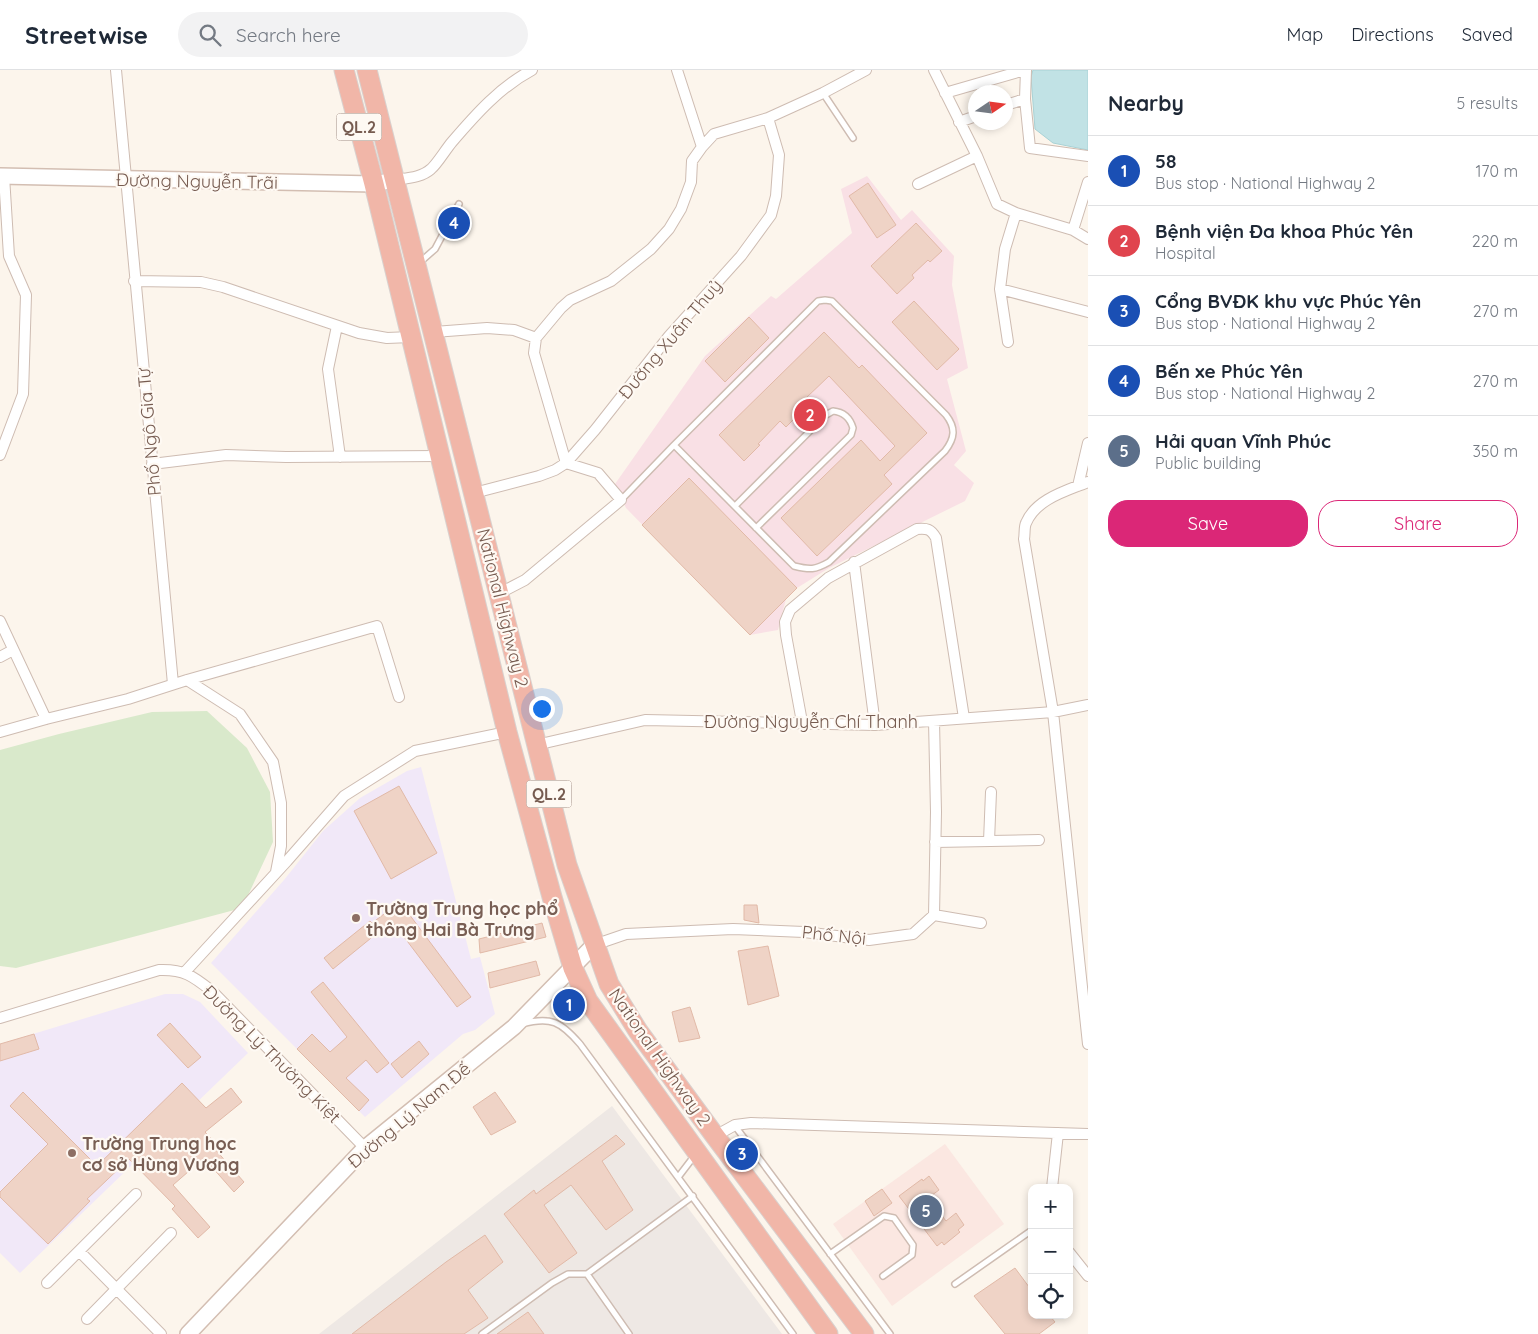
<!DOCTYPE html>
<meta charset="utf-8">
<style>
body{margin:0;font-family:Quicksand,sans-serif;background:#f2f2f3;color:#1f2937}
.controls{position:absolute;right:15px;bottom:15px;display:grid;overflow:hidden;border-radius:10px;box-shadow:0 2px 8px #0003}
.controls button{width:45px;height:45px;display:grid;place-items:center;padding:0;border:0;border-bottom:1px solid #e0e1e3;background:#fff;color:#1f2937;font:25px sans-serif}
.compass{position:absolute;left:968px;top:15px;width:45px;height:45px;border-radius:50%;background:#fff;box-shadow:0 2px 8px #0003;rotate:77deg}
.you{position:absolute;left:541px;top:638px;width:18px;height:18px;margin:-12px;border:4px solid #fff;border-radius:50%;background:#1a73e8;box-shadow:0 0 0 8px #1a73e833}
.badge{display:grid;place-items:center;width:32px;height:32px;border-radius:50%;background:#db2777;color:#fff;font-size:16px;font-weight:700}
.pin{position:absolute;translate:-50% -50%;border:2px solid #fff;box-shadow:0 1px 5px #0006}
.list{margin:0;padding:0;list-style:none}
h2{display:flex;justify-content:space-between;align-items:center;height:65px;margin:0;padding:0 20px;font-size:21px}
h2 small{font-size:16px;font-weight:400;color:#747a83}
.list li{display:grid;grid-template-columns:32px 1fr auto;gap:15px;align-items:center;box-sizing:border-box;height:70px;padding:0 20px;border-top:1px solid #e0e1e3}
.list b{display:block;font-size:19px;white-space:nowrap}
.list p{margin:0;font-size:16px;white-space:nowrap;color:#747a83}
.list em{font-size:16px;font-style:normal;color:#747a83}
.actions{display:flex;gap:10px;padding:15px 20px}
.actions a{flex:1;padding:11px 0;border:1px solid #db2777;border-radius:20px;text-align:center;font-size:18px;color:#db2777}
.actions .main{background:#db2777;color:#fff}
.icon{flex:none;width:28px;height:28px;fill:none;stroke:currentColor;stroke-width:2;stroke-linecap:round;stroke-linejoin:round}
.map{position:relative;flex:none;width:1088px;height:1264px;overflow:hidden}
header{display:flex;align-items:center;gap:30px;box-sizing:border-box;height:70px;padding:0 25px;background:#fff;border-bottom:1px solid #e0e1e3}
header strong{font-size:24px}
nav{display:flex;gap:28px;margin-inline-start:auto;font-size:18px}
.search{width:350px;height:45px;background:#f2f2f3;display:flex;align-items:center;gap:12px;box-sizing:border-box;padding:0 18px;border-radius:28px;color:#747a83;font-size:19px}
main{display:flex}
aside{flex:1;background:#fff}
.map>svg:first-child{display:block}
</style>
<header>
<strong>Streetwise</strong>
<div class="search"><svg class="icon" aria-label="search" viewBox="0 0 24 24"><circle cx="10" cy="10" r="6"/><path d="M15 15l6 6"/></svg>Search here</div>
<nav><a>Map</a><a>Directions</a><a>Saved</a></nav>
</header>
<main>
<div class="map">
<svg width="1088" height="1264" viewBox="0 0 1088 1264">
<rect width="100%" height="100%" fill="#fcf5ec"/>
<path fill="#fbe7e1" d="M945 1074 1004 1154 892 1236 833 1154Z"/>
<path fill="#eee8e4" d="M612 1036 782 1264H319Z"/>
<path fill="#f1e8f8" d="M421 697 471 889 480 887 495 944 475 960 463 964 365 1047 211 893 284 810 323 761 360 728 407 701Z
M165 924H183L200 932 248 983 20 1203 0 1183V974Z"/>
<path fill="#f9e0e5" d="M867 106 901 150 912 140 954 186 952 215 968 298 947 309 966 381 954 395 974 413 965 431 829 498 797 518 786 529 778 560 750 565 626 438 615 414 705 286 771 226 776 229 852 163 841 119Z"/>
<path fill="#d9e9cb" d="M207 641 247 678 270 722 273 772 242 838 16 898 0 896V680L59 664 152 642Z"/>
<path fill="#c1e2e5" stroke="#a8d2d6" d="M1033 0H1088V80L1053 73 1035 59 1031 7Z"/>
<path fill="#efd3c6" stroke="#e1b9a7" d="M868 113 896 155 877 168 849 126Z
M916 153 942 181 930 192 928 190 912 205 914 208 897 224 871 196Z
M914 231 959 279 937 300 892 252Z
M749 247 769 268 725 312 705 291Z
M824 262 859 298 862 295 927 363 884 405 892 414 817 486 781 448 861 370 880 391 895 376 829 306 806 328 811 332 786 357 780 351 758 374 760 375 744 391 719 365Z
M689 408 797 518 750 565 642 455Z
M399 716 437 783 391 809 354 741Z
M400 832 471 927 457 937 392 851 333 899 324 888 370 851 372 853Z
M744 835H757L759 853 744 850Z
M542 853 546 867 480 883 479 869Z
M768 876 779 926 748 935 738 881Z
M536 891 540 905 490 918 488 903Z
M323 912 389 993 377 1003 366 990 346 1008 369 1030 359 1041 297 979 312 964 330 982 347 967 311 922Z
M690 937 700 968 679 972 672 942Z
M170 953 201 987 188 998 157 965Z
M34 964 39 979 0 991V974Z
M419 971 429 984 402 1008 391 994Z
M182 1013 206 1038 231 1018 242 1032 205 1062 218 1075 214 1078 244 1112 234 1122 204 1088 173 1115 210 1157 198 1168 172 1139 175 1136 129 1089 87 1129 90 1131 48 1174 0 1127V1122L48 1074 10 1036 23 1022 97 1096Z
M495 1022 516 1052 491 1065 473 1037Z
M616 1065 625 1074 602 1091 633 1140 606 1160 571 1115 544 1135 577 1183 549 1203 504 1144 534 1120 536 1124Z
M929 1106 939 1120 928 1128 946 1151 956 1143 964 1155 958 1160 960 1162 944 1175 942 1172 937 1176 899 1126 922 1109 923 1111Z
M882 1119 892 1133 874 1146 865 1131Z
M485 1165 503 1192 468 1220 488 1248 464 1264H352L446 1192Z
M1015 1198 1032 1221V1245H1049L1055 1252 1039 1264H1005L974 1226Z
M528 1242 544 1264H497Z"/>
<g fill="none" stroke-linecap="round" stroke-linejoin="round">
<g stroke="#cebcb2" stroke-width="8">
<path id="lane" d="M823 23 853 68
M419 193 435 179 459 134
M825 230 832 231 946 345C956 358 955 368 945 381L829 492C815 500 810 500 794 496L674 375 818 231Z
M621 430 674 375
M735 436 826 345 833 341C844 342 850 348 853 358L851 365 756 458
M522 954C551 946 561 952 580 974L793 1264
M735 1056 890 1264
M679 1106 695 1085
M830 1184 884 1146 894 1148 913 1175 912 1185 883 1206
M587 1204 629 1264
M955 1214 1032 1160
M482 1264 552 1213 568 1204H587L693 1126"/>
</g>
<g stroke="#cebcb2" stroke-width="12">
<path id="street" d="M116 0 173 614
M677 0 702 77
M934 0 977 86 997 134 1016 143 1005 179 1000 219 1008 272
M945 23 1025 0
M1025 29 1026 0
M1006 35 1025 29 1030 78 1088 86
M959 52 976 46
M394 110C406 108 421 108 431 99 437 94 446 79 452 72 476 44 500 17 532 0
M918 114 977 86
M1016 143 1073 160 1088 169
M1073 160 1088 112
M134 211 201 212 223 217 359 263 387 268 411 267
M1000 219 1088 242
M337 256 328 299 340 387
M434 262 487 258 514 260 536 268 561 238 570 230 611 211 651 179 669 159 681 139 691 112 692 91 702 77 714 64 768 48 823 23 866 0
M0 385 23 324 26 225 9 186 4 106
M152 394 226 385 286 387 440 386
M1088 412C1066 421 1036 429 1026 453 1024 457 1025 464 1024 469L1053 642 1088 974
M1078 416 1088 373
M474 423 539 406 555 400 566 393 595 360 669 266 741 186 771 145 776 126 779 85 768 48
M854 492 875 655
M500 523 525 510 621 430 598 403 566 393 534 283 536 268
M0 551 46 649
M0 587 13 580
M187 610 240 644 273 692 281 733V776L276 802
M802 652 786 565 785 552 790 540 828 508 917 459C927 458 931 459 936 468L964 648
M0 662 46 649 128 629 187 610 377 556 399 627
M536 675 645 650 875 655 1053 642 1088 635
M989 771 991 722
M935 772 1039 770
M934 845 981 853
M594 875 626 864 733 859 804 862 869 870 913 864 934 845 936 742 934 651
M184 903 287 791 344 726 415 681 507 662
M0 948 159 900C185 899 194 907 213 922L365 1078
M715 1066 735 1055 751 1053 1088 1064
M1052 1118 1058 1063
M79 1181 161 1264
M1069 1182 1088 1206
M47 1213 136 1124
M87 1249 171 1163"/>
</g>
<g stroke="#d3beb2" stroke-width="18">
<path id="secondary" d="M0 106 374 114 394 110
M188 1264 365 1078 514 957 594 875"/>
</g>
<g stroke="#d9d1ce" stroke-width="21">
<path id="highway" d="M344 0 374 114 507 662 552 827 573 898 588 931 828 1264
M367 0 567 795 609 914 638 961 715 1066 864 1264"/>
</g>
<use href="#lane" stroke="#fff" stroke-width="5"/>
<use href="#street" stroke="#fff" stroke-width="10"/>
<use href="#secondary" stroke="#fff" stroke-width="15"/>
<use href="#highway" stroke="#f1b6a8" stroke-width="19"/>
</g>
<g fill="#8d6e63" stroke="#fef9f3" stroke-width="2">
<circle cx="356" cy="848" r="5"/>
<circle cx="72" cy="1083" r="5"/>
</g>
<g text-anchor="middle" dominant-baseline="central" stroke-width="4.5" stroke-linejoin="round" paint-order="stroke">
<g fill="#fef9f3" stroke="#9f8a81" stroke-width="1">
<rect x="336.5" y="43.5" width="45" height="27" rx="4"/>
<rect x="526.5" y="710.5" width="45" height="27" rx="4"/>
</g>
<g font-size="16" font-weight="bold" fill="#765b50">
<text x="359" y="57">QL.2</text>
<text x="549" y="724">QL.2</text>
</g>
<g font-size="18" fill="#765b50" stroke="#fef9f3">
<text transform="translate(197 111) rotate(1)">Đường Nguyễn Trãi</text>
<text transform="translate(670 269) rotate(-50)">Đường Xuân Thuỷ</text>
<text transform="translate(149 362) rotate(-95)">Phố Ngô Gia Tự</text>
<text transform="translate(503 538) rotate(76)">National Highway 2</text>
<text x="811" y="651">Đường Nguyễn Chí Thanh</text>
<text transform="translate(834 865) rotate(6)">Phố Nội</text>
<text transform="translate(272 984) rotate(45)">Đường Lý Thường Kiệt</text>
<text transform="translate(660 987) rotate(55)">National Highway 2</text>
<text transform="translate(409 1045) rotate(-40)">Đường Lý Nam Đế</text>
</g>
<g font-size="18" font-weight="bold" fill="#785e54" stroke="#fef9f3" text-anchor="start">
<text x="366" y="838">Trường Trung học phổ<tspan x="366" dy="21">thông Hai Bà Trưng</tspan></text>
<text x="82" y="1073">Trường Trung học<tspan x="82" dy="21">cơ sở Hùng Vương</tspan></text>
</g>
</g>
</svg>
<div class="controls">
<button>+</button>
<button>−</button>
<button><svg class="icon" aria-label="locate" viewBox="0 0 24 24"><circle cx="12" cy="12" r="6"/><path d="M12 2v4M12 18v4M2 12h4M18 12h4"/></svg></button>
</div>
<svg class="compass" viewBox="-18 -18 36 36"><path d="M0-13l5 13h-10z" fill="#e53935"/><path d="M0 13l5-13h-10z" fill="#747a83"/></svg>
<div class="you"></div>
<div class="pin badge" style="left:569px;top:935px;background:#1a4fb4">1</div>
<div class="pin badge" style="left:810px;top:345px;background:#e0444e">2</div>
<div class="pin badge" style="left:742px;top:1084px;background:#1a4fb4">3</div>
<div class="pin badge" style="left:454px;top:153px;background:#1a4fb4">4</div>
<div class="pin badge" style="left:926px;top:1141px;background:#5c6f8a">5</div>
</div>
<aside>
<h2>Nearby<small>5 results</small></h2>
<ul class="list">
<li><span class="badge" style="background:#1a4fb4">1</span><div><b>58</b><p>Bus stop · National Highway 2</p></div><em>170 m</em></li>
<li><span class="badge" style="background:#e0444e">2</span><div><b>Bệnh viện Đa khoa Phúc Yên</b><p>Hospital</p></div><em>220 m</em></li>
<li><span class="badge" style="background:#1a4fb4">3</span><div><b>Cổng BVĐK khu vực Phúc Yên</b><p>Bus stop · National Highway 2</p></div><em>270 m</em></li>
<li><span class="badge" style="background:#1a4fb4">4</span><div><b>Bến xe Phúc Yên</b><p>Bus stop · National Highway 2</p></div><em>270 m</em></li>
<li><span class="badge" style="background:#5c6f8a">5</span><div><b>Hải quan Vĩnh Phúc</b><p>Public building</p></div><em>350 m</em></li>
</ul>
<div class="actions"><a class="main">Save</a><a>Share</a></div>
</aside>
</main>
